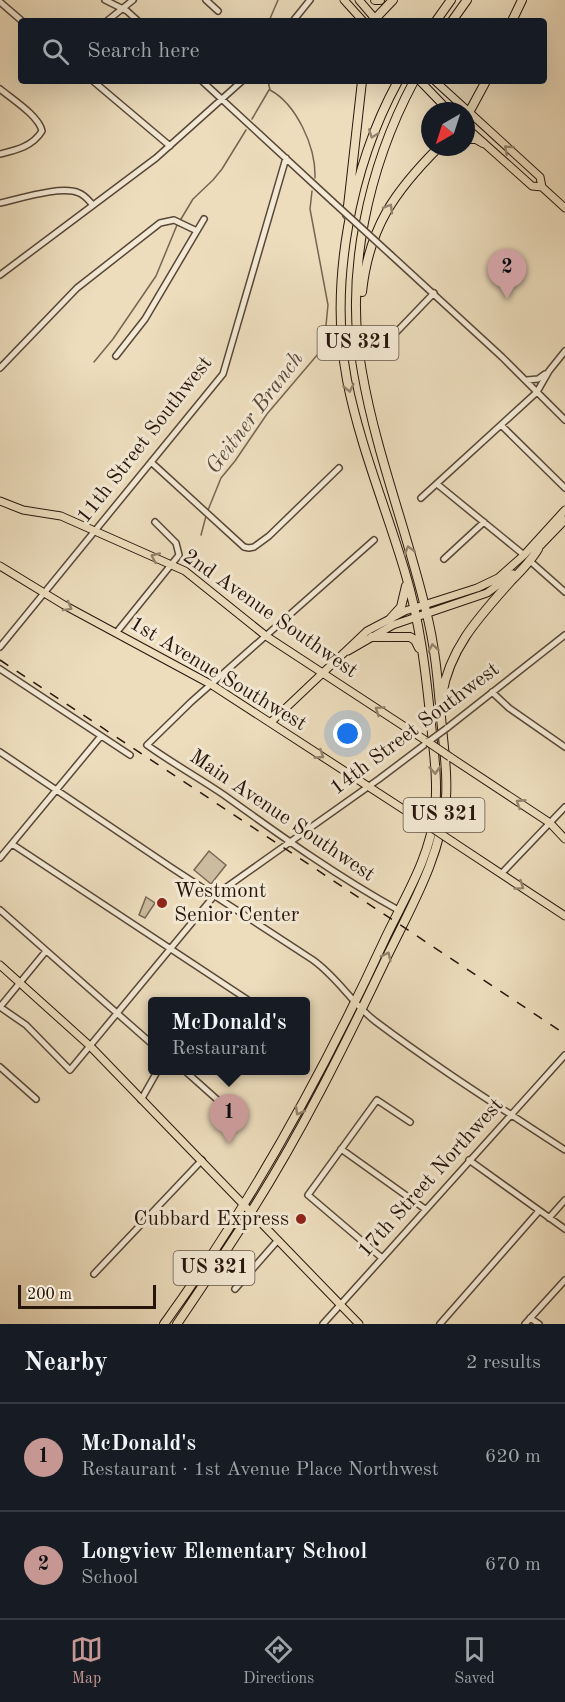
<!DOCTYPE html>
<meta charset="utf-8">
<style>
body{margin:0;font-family:"Old Standard TT",serif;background:#20242c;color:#f1f3f6}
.compass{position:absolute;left:421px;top:102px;width:54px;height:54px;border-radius:50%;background:#171b24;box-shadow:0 6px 24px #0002;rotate:219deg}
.scale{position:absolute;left:18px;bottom:15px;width:138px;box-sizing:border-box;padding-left:6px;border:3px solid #27150c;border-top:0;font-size:16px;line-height:21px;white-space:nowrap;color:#27150c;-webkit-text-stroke:4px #f3e9d4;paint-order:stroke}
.you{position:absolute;left:348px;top:734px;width:21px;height:21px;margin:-15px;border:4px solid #fff;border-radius:50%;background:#1a73e8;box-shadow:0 0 0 9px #1a73e833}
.badge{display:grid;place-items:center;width:39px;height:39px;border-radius:50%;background:#c59692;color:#111;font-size:20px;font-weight:700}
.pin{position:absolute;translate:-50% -50px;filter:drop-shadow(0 2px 3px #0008)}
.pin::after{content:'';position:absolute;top:32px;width:21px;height:18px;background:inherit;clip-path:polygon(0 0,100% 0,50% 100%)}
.popup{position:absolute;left:148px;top:997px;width:162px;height:78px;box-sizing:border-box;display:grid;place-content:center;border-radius:6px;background:#171b24;filter:drop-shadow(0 2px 4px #0005);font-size:20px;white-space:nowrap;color:#9ea1a6}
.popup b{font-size:22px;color:#f1f3f6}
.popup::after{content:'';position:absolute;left:50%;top:100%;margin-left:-12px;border:12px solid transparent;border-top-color:#171b24}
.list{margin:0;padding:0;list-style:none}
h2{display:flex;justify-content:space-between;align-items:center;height:78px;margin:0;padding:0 24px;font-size:26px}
h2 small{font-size:20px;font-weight:400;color:#9ea1a6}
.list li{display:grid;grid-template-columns:39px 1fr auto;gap:18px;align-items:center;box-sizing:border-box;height:108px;padding:0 24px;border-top:2px solid #363941}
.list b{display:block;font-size:22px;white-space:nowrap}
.list p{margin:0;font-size:20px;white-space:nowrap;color:#9ea1a6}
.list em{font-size:20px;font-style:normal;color:#9ea1a6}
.icon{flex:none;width:33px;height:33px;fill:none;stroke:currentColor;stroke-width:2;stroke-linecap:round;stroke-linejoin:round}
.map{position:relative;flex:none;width:565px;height:1324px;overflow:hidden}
.search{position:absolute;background:#171b24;box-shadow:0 6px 24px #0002;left:18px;right:18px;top:18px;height:66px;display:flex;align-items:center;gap:15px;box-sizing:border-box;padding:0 21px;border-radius:6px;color:#9ea1a6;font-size:22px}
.sheet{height:294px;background:#171b24}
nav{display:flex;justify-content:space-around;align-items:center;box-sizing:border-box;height:84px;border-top:2px solid #363941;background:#171b24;font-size:16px;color:#9ea1a6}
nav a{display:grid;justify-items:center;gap:3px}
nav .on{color:#c59692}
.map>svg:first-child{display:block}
</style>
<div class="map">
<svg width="565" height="1324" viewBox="0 0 565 1324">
<rect width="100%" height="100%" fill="#edddbd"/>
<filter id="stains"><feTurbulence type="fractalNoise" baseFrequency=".00333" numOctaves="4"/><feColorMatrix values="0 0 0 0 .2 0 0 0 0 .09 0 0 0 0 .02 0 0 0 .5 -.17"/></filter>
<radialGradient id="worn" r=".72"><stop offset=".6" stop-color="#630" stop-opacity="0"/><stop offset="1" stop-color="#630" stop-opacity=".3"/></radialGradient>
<path fill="#cbbb9f" stroke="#796856" stroke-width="1.5" d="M209 851 226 865 211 884 194 870Z
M146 897 155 903 145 918 139 915Z"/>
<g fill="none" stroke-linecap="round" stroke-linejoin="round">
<path stroke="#766452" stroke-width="1.5" d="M269 21 278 0
M268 81 270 90C296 104 316 146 315 178
M252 119 269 90
M181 219 193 199 213 180 222 169 246 130
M94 362 113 339 156 276 177 225
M208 510 221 478 235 461 267 414 318 354 325 335 328 305 310 209 312 191
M201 535 206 516"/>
<g stroke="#584738" stroke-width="8">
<path id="minor" d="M105 0 127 11 138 21
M206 0 218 11
M0 2 22 21
M107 21 133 0
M293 21 310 0
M93 81 170 146
M202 81 332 201
M0 89C12 99 39 116 42 131 33 146 17 150 0 154
M0 203C19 199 62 185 79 193 85 195 89 201 93 205
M391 255 502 357 565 420
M0 275 156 158 242 81
M383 346 434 293
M116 356 145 319 204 219
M0 368 77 288 160 223 174 220 197 231
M527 380 538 379 545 374
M501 425 565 488
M151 462 244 547 249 548 254 547 269 536 339 468
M437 484 524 555
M421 498 537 392 549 371 565 351
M374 540 191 702 147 745C172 763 199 778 224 795 281 836 338 877 400 911
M444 559 484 522
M530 561 565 592
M116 633 179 555 176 543 155 522
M0 647 223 374 286 158
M0 669 130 755
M492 692 509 708 565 747
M447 728 565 635
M0 752 172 868 313 960C337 977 352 1003 375 1021 436 1067 501 1108 565 1150
M12 844 251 1002
M0 858 101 736
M502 873 565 807
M0 910 152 1044
M0 1007 26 1025 70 1070 214 896 379 779 428 742
M0 1007 46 951
M0 1067 36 1099
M184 1070 240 1120
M141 1100 158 1070
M341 1149 425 1209
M469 1160 565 1229
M549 1218 565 1200
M382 1258 308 1195 377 1100 410 1122
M94 1274 202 1160
M235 1289 278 1240
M530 1318 539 1324
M323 1324 565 1055
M440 1324 539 1211
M525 1324 565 1280"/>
</g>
<g stroke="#27150c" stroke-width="9">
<path id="major" d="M344 0 363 21
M359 0 377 21
M420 81 449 111
M435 81 540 177 542 187 565 208
M466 127 532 186 542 187
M0 501 23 510 61 516 185 571 266 636 428 742
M535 551 565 520
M0 566 64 605 212 685 420 820
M348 651 393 625 487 593 513 574
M271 722 367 631 405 611 477 588 498 578 524 555 565 510
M450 757 550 823 565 839
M453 842 565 916
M0 965 90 1046 359 1324"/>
</g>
<g stroke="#27150c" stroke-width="10">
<path id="highway" d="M375 0H380
M373 21 393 0
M436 21 451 0
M452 21 467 0
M512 21 522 0
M466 118 486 81
M466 139H476L483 143
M347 215 362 81
M362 292C369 227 395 191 439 147
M391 618 401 607 406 586
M372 637H410L415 640 419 648
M442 695C450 647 480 616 511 581 521 571 531 561 538 549
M164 1324C251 1204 322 1075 384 941 404 898 430 859 435 811 438 782 434 753 431 724 426 673 420 622 405 572 386 508 360 446 347 380 329 283 351 167 398 81
M177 1324C202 1287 227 1250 251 1212 301 1133 343 1049 383 965 409 910 441 859 446 797 448 771 443 743 441 717 438 682 435 645 426 611 407 531 376 453 362 372 344 275 368 167 414 81"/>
</g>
<use href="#minor" stroke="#f3e9d4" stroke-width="5"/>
<use href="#major" stroke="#edddbd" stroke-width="7"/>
<use href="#highway" stroke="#edddbd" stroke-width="8"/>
<path stroke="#27150c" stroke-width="1.5" stroke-dasharray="10 10" stroke-linecap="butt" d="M0 660 565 1034"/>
<g stroke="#584738" stroke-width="8" stroke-linecap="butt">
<path id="minor-bridge" d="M332 201 391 255
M428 742 447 728"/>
</g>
<g stroke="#27150c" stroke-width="9" stroke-linecap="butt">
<path id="major-bridge" d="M428 742 450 757
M420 820 453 842"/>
</g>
<use href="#minor-bridge" stroke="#f3e9d4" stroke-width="5"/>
<use href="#major-bridge" stroke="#edddbd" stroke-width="7"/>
</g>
<defs><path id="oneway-chevron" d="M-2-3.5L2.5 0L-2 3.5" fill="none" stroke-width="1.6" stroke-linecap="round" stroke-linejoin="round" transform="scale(1.5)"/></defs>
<g stroke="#94836d">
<use href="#oneway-chevron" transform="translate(373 134) rotate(111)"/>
<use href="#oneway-chevron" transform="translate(508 149) rotate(-138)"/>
<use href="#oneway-chevron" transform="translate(389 208) rotate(-60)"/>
<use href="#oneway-chevron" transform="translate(349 388) rotate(78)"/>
<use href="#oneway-chevron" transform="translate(409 550) rotate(-106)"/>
<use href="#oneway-chevron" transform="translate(155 557) rotate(-156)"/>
<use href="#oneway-chevron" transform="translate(68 607) rotate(29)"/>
<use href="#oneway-chevron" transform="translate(433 648) rotate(-100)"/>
<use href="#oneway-chevron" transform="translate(379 710) rotate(-146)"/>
<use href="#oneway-chevron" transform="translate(320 755) rotate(33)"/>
<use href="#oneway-chevron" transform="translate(435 770) rotate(86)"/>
<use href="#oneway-chevron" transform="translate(520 803) rotate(-147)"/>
<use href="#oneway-chevron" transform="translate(520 886) rotate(34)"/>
<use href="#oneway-chevron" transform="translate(387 956) rotate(-64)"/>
<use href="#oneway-chevron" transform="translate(299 1111) rotate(119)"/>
</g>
<g fill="#8f2418" stroke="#f3e9d4" stroke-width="2">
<circle cx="162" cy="903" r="6"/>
<circle cx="301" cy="1219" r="6"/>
</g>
<g text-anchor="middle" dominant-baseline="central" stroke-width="6" stroke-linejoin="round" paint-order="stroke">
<g fill="#f3e9d4" stroke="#645548" stroke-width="1.5">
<rect x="317.5" y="326" width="81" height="34" rx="4.5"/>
<rect x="403.5" y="798" width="81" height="34" rx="4.5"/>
<rect x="173.5" y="1251" width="81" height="34" rx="4.5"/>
</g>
<g font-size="20" font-weight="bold" fill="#27150c">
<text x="358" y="343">US 321</text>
<text x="444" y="815">US 321</text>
<text x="214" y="1268">US 321</text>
</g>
<g font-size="21" fill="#27150c" stroke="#f3e9d4">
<text transform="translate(145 440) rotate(-52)">11th Street Southwest</text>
<text transform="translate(270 614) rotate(35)">2nd Avenue Southwest</text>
<text transform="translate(218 674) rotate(31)">1st Avenue Southwest</text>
<text transform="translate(415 729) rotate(-37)">14th Street Southwest</text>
<text transform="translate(282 816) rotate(34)">Main Avenue Southwest</text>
<text transform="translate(431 1178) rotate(-48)">17th Street Northwest</text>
</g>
<g font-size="21" fill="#27150c" stroke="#f3e9d4" text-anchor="start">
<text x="174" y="891">Westmont<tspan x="174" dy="24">Senior Center</tspan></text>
<text x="289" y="1219" text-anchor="end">Cubbard Express</text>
</g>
<g font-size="22" font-style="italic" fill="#5b4a3b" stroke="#f3e9d4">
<text transform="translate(255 413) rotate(-53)">Geitner Branch</text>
</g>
</g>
<rect width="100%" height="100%" filter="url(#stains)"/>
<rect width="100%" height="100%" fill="url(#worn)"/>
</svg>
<svg class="compass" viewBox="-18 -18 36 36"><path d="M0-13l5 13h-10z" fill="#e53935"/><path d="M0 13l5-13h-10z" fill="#9ea1a6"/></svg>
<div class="scale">200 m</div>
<div class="you"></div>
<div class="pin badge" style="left:229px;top:1144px">1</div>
<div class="popup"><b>McDonald's</b>Restaurant</div>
<div class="pin badge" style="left:507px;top:299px">2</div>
<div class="search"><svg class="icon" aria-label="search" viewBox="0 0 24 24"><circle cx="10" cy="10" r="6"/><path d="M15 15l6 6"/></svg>Search here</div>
</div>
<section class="sheet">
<h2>Nearby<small>2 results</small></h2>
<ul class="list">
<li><span class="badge">1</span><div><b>McDonald's</b><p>Restaurant · 1st Avenue Place Northwest</p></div><em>620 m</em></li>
<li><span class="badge">2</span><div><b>Longview Elementary School</b><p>School</p></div><em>670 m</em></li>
</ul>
</section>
<nav>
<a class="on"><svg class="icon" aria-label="map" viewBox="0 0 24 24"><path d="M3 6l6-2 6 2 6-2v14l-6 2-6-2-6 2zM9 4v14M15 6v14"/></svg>Map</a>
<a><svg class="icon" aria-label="directions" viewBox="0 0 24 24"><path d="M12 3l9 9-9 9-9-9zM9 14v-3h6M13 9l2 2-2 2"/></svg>Directions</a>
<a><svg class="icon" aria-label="saved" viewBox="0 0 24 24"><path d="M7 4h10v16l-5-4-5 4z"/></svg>Saved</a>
</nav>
